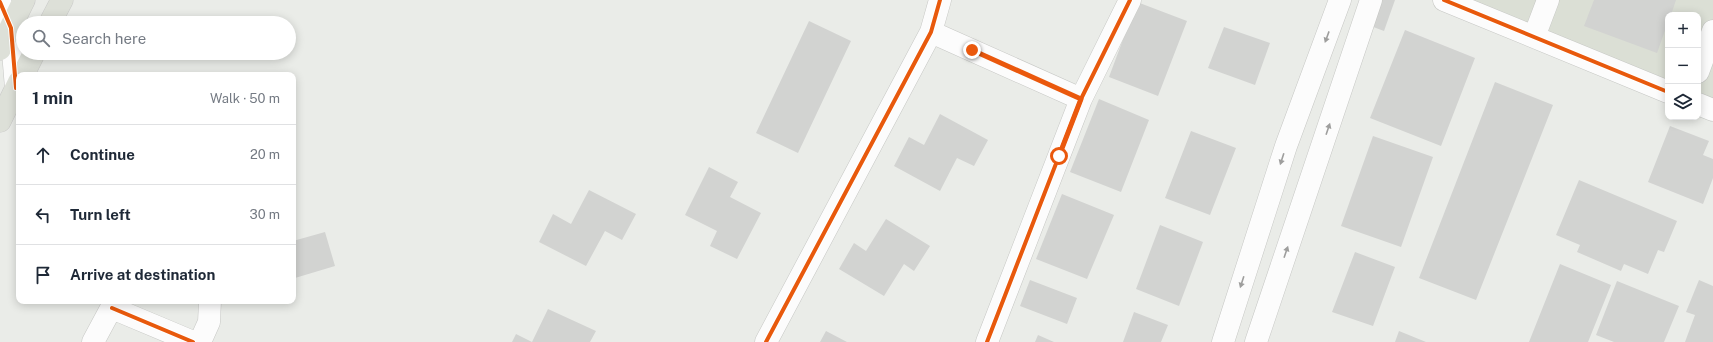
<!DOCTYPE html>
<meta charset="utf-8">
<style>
body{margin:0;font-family:"Public Sans",sans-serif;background:#f2f2f3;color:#1f2937}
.controls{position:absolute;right:12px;top:12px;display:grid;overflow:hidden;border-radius:8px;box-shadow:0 2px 10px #0003}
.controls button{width:36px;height:36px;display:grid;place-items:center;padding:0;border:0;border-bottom:1px solid #e0e1e3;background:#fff;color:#1f2937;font:20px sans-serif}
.stop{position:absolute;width:12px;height:12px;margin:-9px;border:3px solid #ea580c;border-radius:50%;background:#fff}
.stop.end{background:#ea580c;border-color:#fff;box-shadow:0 1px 4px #0008}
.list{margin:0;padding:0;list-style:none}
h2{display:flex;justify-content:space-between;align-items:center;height:52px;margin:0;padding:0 16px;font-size:17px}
h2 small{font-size:13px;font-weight:400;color:#747a83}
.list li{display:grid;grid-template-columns:26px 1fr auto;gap:12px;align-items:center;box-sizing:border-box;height:60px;padding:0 16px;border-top:1px solid #e0e1e3}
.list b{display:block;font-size:15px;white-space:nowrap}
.list em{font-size:13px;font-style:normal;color:#747a83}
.icon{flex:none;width:22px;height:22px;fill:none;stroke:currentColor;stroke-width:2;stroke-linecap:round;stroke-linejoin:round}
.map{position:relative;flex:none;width:1713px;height:342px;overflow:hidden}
.search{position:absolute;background:#fff;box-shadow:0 2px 10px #0003;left:16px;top:16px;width:280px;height:44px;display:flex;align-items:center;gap:10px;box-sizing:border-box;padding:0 14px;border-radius:22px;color:#747a83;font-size:15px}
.panel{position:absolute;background:#fff;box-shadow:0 2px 10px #0003;left:16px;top:72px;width:280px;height:232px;border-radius:8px}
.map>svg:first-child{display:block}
</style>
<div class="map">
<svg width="1713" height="342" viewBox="0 0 1713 342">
<rect width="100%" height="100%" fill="#eaece8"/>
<path fill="#dbdfd5" d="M1458 0H1713V99L1698 93V15H1668V81Z"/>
<path fill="#d2d3d1" d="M1377 0H1395L1384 31 1368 25Z
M1594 0H1676L1671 15H1668V22L1657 53 1584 26Z
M1137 2 1187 21 1158 96 1109 77Z
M809 21 851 41 798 153 756 133Z
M1224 27 1270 43 1255 85 1208 68Z
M1405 30 1475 58 1441 146 1370 118Z
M1495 82 1553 105 1476 300 1419 278Z
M1099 99 1149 120 1121 192 1070 172Z
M940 114 988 140 974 166 957 158 940 191 894 166 909 137 924 145Z
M1670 126 1709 141 1703 155 1713 159V178L1703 204 1648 182Z
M1191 131 1236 148 1210 215 1165 198Z
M1373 136 1433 157 1401 247 1341 226Z
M709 167 738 182 730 197 761 213 737 259 710 246 717 231 685 215Z
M1579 180 1677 221 1664 252 1658 250 1648 274 1624 264 1621 271 1577 252 1580 245 1556 235Z
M589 190 636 214 622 240 605 231 586 266 539 242 553 214 571 224Z
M1062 194 1114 215 1087 279 1036 259Z
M886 219 930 246 914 271 904 264 884 296 839 269 854 243 866 251Z
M1160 225 1203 242 1179 306 1136 289Z
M325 232 335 266 295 278 293 270V241Z
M1355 252 1395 267 1373 326 1332 312Z
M1560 264 1611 285 1588 342H1529Z
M1030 280 1077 298 1067 324 1020 306Z
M1699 280 1713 286V342H1685L1695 315 1686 312Z
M1617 281 1679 306 1664 342H1614L1596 335Z
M548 309 596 331 590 342H512L516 334 532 342Z
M1134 312 1168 325 1161 342H1123Z
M826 331 847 342H820Z
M1399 331 1426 342H1395Z
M1038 335 1054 342H1035Z"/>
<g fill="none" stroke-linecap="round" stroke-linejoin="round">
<g stroke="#c6c7c4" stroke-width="23">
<path id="minor" d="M1444 0 1668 92
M0 2 11 28 16 88
M931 32 1081 99
M1534 37 1548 0
M1698 72 1713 31
M1698 104 1713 110
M112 308 193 342
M93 342 115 301
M200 342 209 322 210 301
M766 342 931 32 940 0
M987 342 1081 99 1130 0"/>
</g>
<g stroke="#c6c7c4" stroke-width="23">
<path id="secondary" d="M1223 342 1286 146 1340 0
M1256 342 1371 0"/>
</g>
<g stroke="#c9c9c8" stroke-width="23">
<path id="primary" d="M50 23 62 0
M0 49 24 0
M23 75 34 53
M0 121 19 82"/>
</g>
<use href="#minor" stroke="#fcfcfc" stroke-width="22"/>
<use href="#secondary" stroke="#fcfcfc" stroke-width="22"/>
<use href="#primary" stroke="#dde0d8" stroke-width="22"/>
<g stroke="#fff" stroke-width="6">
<path id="cycleway" d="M1444 0 1668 92
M0 2 11 28 16 88
M112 308 193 342
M766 342 931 32 940 0
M987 342 1081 99 1130 0"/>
</g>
<use href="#cycleway" stroke="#e8590c" stroke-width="4"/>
</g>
<defs><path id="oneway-solid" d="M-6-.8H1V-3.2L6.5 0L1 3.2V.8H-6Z"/></defs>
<g fill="#9e9e9d">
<use href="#oneway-solid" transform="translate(1327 37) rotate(110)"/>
<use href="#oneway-solid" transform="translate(1328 129) rotate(-71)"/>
<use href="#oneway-solid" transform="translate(1282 159) rotate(108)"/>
<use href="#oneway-solid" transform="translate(1286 252) rotate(-71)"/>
<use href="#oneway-solid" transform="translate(1242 282) rotate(108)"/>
</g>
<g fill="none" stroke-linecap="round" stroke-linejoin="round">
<path stroke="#ea580c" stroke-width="5" d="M972 50 1081 99 1059 156"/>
</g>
</svg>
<div class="controls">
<button>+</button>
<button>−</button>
<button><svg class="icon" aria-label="layers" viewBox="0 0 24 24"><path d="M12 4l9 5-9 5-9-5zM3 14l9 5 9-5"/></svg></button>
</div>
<div class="stop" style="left:1059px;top:156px"></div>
<div class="stop end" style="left:972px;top:50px"></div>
<div class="search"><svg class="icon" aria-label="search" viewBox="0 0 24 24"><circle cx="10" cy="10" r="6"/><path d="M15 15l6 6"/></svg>Search here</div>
<section class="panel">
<h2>1 min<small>Walk · 50 m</small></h2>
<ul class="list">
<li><svg class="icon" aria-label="ahead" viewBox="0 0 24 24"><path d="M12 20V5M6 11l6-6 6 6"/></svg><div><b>Continue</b></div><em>20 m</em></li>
<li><svg class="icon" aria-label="left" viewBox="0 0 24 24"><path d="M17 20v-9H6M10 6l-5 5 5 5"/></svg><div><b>Turn left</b></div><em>30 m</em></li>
<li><svg class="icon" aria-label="arrive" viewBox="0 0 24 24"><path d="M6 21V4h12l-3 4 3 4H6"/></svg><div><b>Arrive at destination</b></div></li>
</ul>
</section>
</div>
